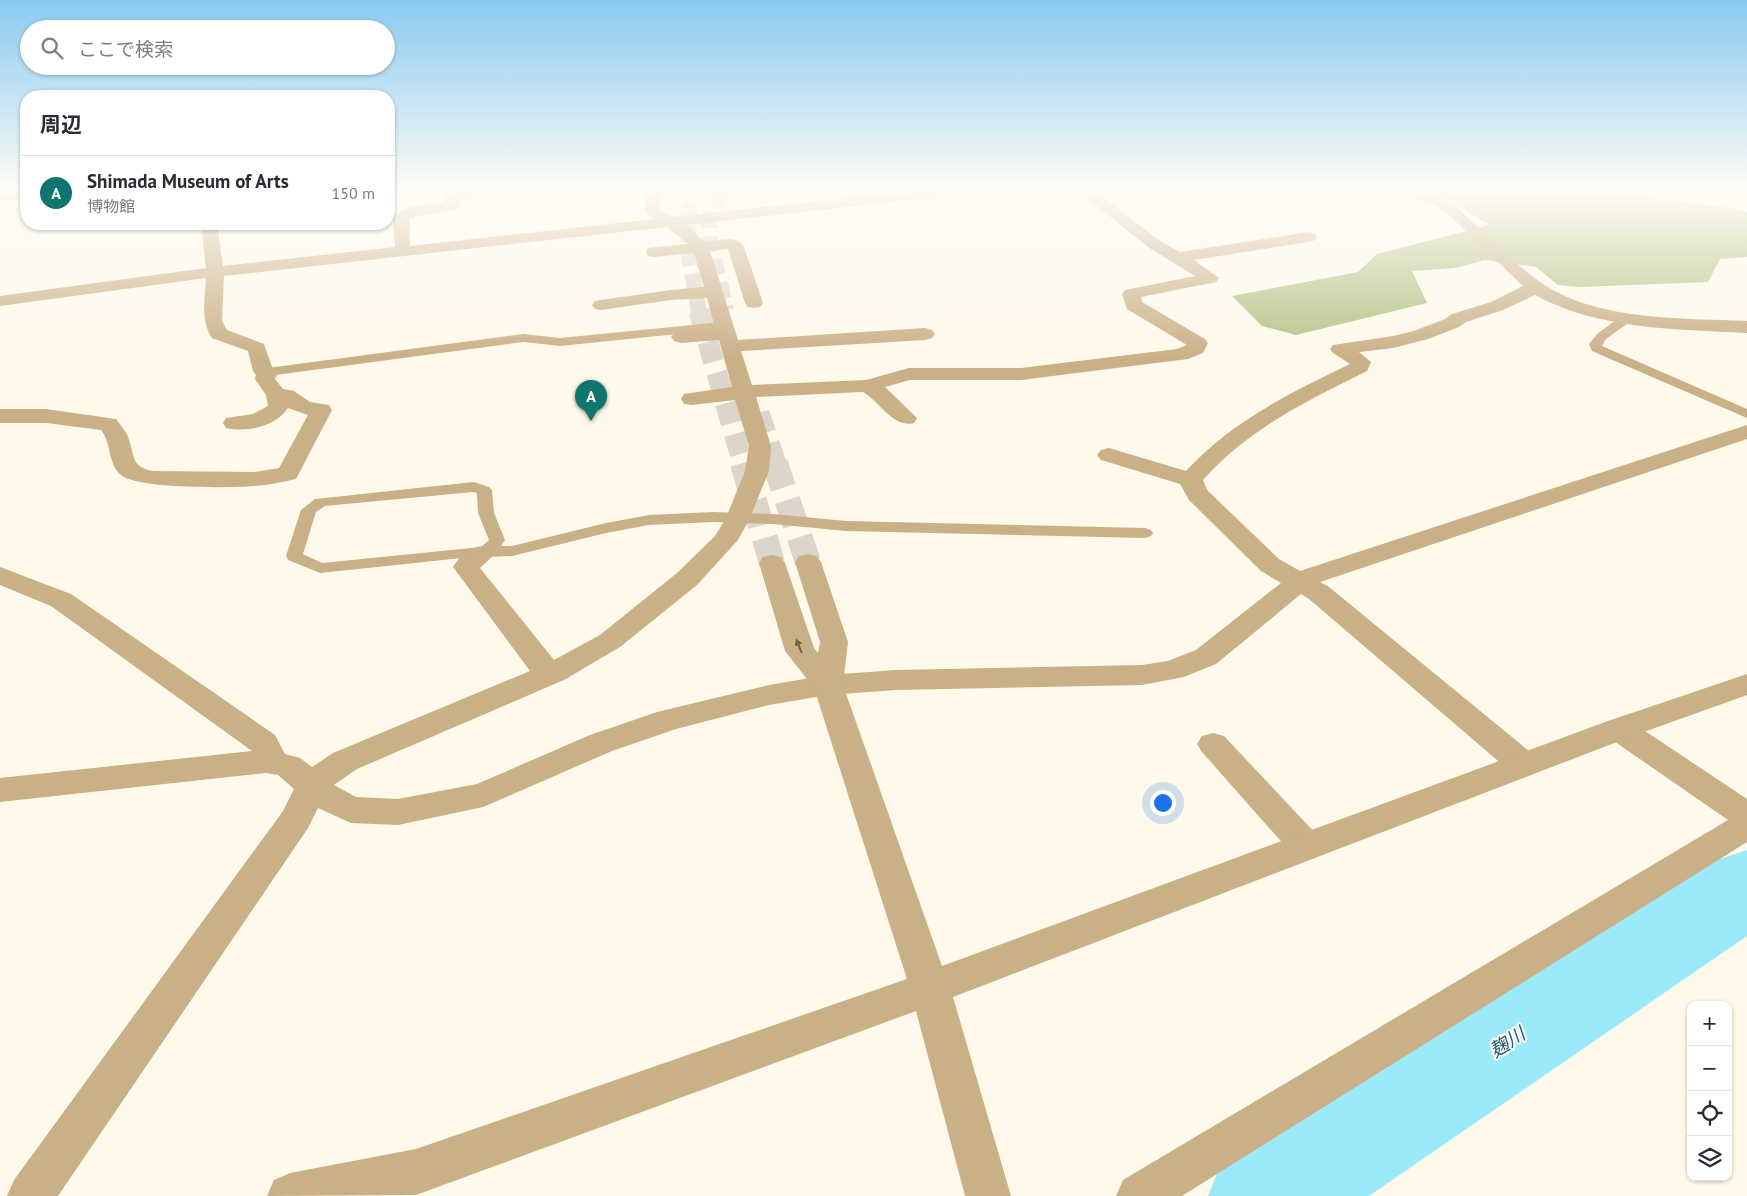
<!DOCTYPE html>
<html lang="ja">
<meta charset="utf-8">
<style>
body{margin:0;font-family:"PT Sans","Noto Sans JP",sans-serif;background:#f2f2f3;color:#2b2b33}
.controls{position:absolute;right:15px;bottom:15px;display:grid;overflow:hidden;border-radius:10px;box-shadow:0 1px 4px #0004}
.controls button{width:45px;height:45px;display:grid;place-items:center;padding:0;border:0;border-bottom:1px solid #e1e1e2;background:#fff;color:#2b2b33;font:25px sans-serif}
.you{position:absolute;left:1162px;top:802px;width:18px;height:18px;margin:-12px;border:4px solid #fff;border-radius:50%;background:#1a73e8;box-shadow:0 0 0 8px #1a73e833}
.badge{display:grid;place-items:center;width:32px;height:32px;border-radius:50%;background:#0f766e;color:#fff;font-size:16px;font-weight:700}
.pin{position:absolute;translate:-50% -41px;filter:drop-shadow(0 1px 2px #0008)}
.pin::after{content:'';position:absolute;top:26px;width:18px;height:15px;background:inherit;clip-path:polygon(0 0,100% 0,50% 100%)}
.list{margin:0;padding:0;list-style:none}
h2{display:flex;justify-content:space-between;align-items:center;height:65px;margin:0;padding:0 20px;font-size:21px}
h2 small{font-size:16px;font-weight:400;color:#7c7c81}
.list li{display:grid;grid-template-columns:32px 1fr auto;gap:15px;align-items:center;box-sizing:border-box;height:75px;padding:0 20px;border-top:1px solid #e1e1e2}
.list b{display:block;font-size:19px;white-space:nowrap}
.list p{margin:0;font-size:16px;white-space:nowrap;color:#7c7c81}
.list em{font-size:16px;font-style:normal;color:#7c7c81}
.icon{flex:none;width:28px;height:28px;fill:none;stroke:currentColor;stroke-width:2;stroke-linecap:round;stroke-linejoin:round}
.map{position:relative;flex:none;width:1747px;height:1196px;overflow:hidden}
.search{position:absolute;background:#fff;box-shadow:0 1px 4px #0004;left:20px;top:20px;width:375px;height:55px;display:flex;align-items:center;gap:12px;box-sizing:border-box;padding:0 18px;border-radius:28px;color:#7c7c81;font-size:19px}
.panel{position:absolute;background:#fff;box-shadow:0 1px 4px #0004;left:20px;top:90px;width:375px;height:140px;border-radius:20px}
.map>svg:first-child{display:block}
</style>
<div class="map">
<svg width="1747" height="1196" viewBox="0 0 1747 1196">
<rect width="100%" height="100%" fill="#fef9ea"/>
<path fill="#b5c186" d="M1432 191H1603L1729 208 1747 212V257L1720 259 1708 282 1580 287 1558 285 1536 267 1485 260 1455 268 1412 271 1427 303 1296 335 1262 326 1232 296 1358 272 1377 254 1490 225Z"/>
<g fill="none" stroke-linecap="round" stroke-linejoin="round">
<path fill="#9beafc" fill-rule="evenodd" d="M1747 850V936L1369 1196H1208L1225 1154 1714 861Z"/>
<path stroke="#dbd6c9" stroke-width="16" stroke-dasharray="16 8" stroke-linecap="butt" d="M721 191 709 214 710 241 726 310
M699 313 690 261 687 215 700 191"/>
<path stroke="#dbd6c9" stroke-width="21" stroke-dasharray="21 11" stroke-linecap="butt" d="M699 311 743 464
M759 413 776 464"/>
<path stroke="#dbd6c9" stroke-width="26" stroke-dasharray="26 13" stroke-linecap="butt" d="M743 463 772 563
M775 463 808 562"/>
<path fill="#cab087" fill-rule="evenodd" d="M1627 314 1633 318 1631 321 1606 339 1602 346 1747 409V418L1592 351 1589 344 1597 334 1623 315Z
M722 322 728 326 726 329 560 346 523 342 268 376 262 372 268 368 523 334 560 338Z
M474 482 489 487 492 490 494 513 505 540 501 546H512L606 523 649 515 713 512 773 514 846 521 1145 528 1151 530 1153 533 1151 536 1145 538 846 531 773 524 713 522 649 525 606 533 512 556 462 558 320 573 288 560 286 556 301 510 315 499ZM473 492 477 493 478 513 489 540 481 547 322 563 303 554 316 512 325 506Z"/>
<path fill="#cab087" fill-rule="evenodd" d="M26 191V199L0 201V193Z
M486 191 484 194 459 199 462 205 457 209 417 216 409 219 410 246 654 219C642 212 643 203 648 191H662L659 202 660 210 672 217 909 191H960L953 195 686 225 705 242C718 241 736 234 744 247L763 303 760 307 754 308 748 307 745 303 728 249 710 251 738 340 925 328 932 330 935 334 932 338 925 340 741 351 752 385 866 380 909 368H1021L1177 349 1187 345 1127 309 1122 294 1125 290 1195 276 1148 247 1078 191H1095L1160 241 1180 252 1309 232 1315 234 1317 237 1315 240 1309 242 1194 260 1219 278 1216 282 1141 297 1142 302 1205 339 1208 343 1203 353 1188 359 1021 380H910L885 387 917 418 914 423C893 428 880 402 863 392L756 397 771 446 769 471 750 518 738 540 697 585 620 647 564 680 357 769 334 785 356 797 398 799 477 784 590 735 657 712 769 685 828 675 896 670 1142 665 1168 661 1196 650 1281 583 1261 571 1189 500 1180 484 1101 460 1097 455 1101 450 1109 448 1186 471C1232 421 1290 393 1350 364L1333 353 1330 349 1333 345 1393 336 1414 331 1445 319 1452 314 1491 302 1523 286 1448 214 1436 206 1405 194 1403 191C1427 191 1438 194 1458 208 1486 234 1512 263 1543 284 1598 321 1683 318 1747 321V333C1676 329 1599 330 1535 295L1503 310 1466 322 1459 327 1428 339 1393 348 1359 352 1371 362 1367 371C1307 401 1248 429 1203 480L1207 490 1279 559 1300 571 1747 425V439L1320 582 1329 587 1535 756 1539 764 1535 772 1523 776 1511 772 1309 599 1301 594 1216 664 1184 677 1142 685 896 690 828 695 769 705 676 729 612 751 483 807 398 825 351 823 318 808 308 828 58 1196H7L14 1180 283 811 294 789 278 775 266 773 0 802V778L252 751 51 606 0 585V567L71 594 275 735 285 754 300 758 312 767 333 753 530 671 453 567C462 553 475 543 492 547L496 553 480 568 554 660 600 635 677 573 715 536 726 518 745 471 749 446 735 400 692 405 684 404 681 399 684 394 732 387 719 340 681 343 674 341 671 337 674 333 715 329 707 298 671 300 601 310 595 309 592 305 595 301 601 300 671 290 704 287 694 253 654 257 648 256 646 252 648 248 688 244 667 227 224 276 222 321 227 330 264 344 272 367 278 372 275 379 283 389 294 391 310 402 329 405 332 410 296 479C283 482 268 485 254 486 230 488 137 489 121 475 107 463 112 443 101 430L46 423H0V409H46L116 419C121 426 127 432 129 440 135 457 131 466 152 471L255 472 279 468 308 415 288 408C276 426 248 433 226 428L223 423 226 418 253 414 268 406 266 395 255 379 256 375 253 371 248 351 212 338C200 320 205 299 206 278L0 306V296L206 268 201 224H217L223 266 395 247 393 217C403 204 431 205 445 202L444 199 448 193 453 192Z
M1619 718 1630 721 1747 799V842L1182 1196H1116L1123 1180 1728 820 1608 737 1603 729 1608 721Z
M1213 733 1224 736 1318 836 1324 846 1318 856 1306 860 1294 856 1202 752 1197 744 1202 736Z"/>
<path fill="#cab087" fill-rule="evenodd" d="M808 554 817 556 821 562 848 642 843 685 942 966 1608 721 1747 674V695L1630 737 953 997 1011 1196H965L916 1011 416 1195 267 1196 274 1180 290 1173 416 1149 907 979 814 688 785 651 759 563 763 557 772 555 781 557 785 563 814 648 818 653 820 642 795 562 799 556Z"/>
</g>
<defs><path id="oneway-solid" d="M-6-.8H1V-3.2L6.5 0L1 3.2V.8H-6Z" transform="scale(1.25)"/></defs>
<use fill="#706249" href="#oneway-solid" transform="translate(799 646) rotate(-112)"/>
<linearGradient id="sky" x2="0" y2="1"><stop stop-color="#89caf0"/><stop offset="0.53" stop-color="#fffcf6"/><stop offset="1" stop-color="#fffcf6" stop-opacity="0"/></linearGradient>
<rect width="1747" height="359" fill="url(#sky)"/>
<g text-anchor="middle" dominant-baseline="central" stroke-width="4" stroke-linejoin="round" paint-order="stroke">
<g font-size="19" font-style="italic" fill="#1c5c69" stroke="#fff">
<text transform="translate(1507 1042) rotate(-33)">麹川</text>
</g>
</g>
</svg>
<div class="controls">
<button>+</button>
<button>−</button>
<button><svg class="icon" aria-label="locate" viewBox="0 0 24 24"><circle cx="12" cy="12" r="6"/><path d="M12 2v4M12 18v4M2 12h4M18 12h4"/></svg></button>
<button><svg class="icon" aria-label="layers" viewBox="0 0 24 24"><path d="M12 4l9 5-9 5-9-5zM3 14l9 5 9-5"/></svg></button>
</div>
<div class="you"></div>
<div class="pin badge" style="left:591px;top:421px">A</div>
<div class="search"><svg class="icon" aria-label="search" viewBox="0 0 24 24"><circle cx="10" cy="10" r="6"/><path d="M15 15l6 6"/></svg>ここで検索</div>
<section class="panel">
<h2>周辺<small></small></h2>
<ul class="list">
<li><span class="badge">A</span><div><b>Shimada Museum of Arts</b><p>博物館</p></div><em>150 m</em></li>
</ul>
</section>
</div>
